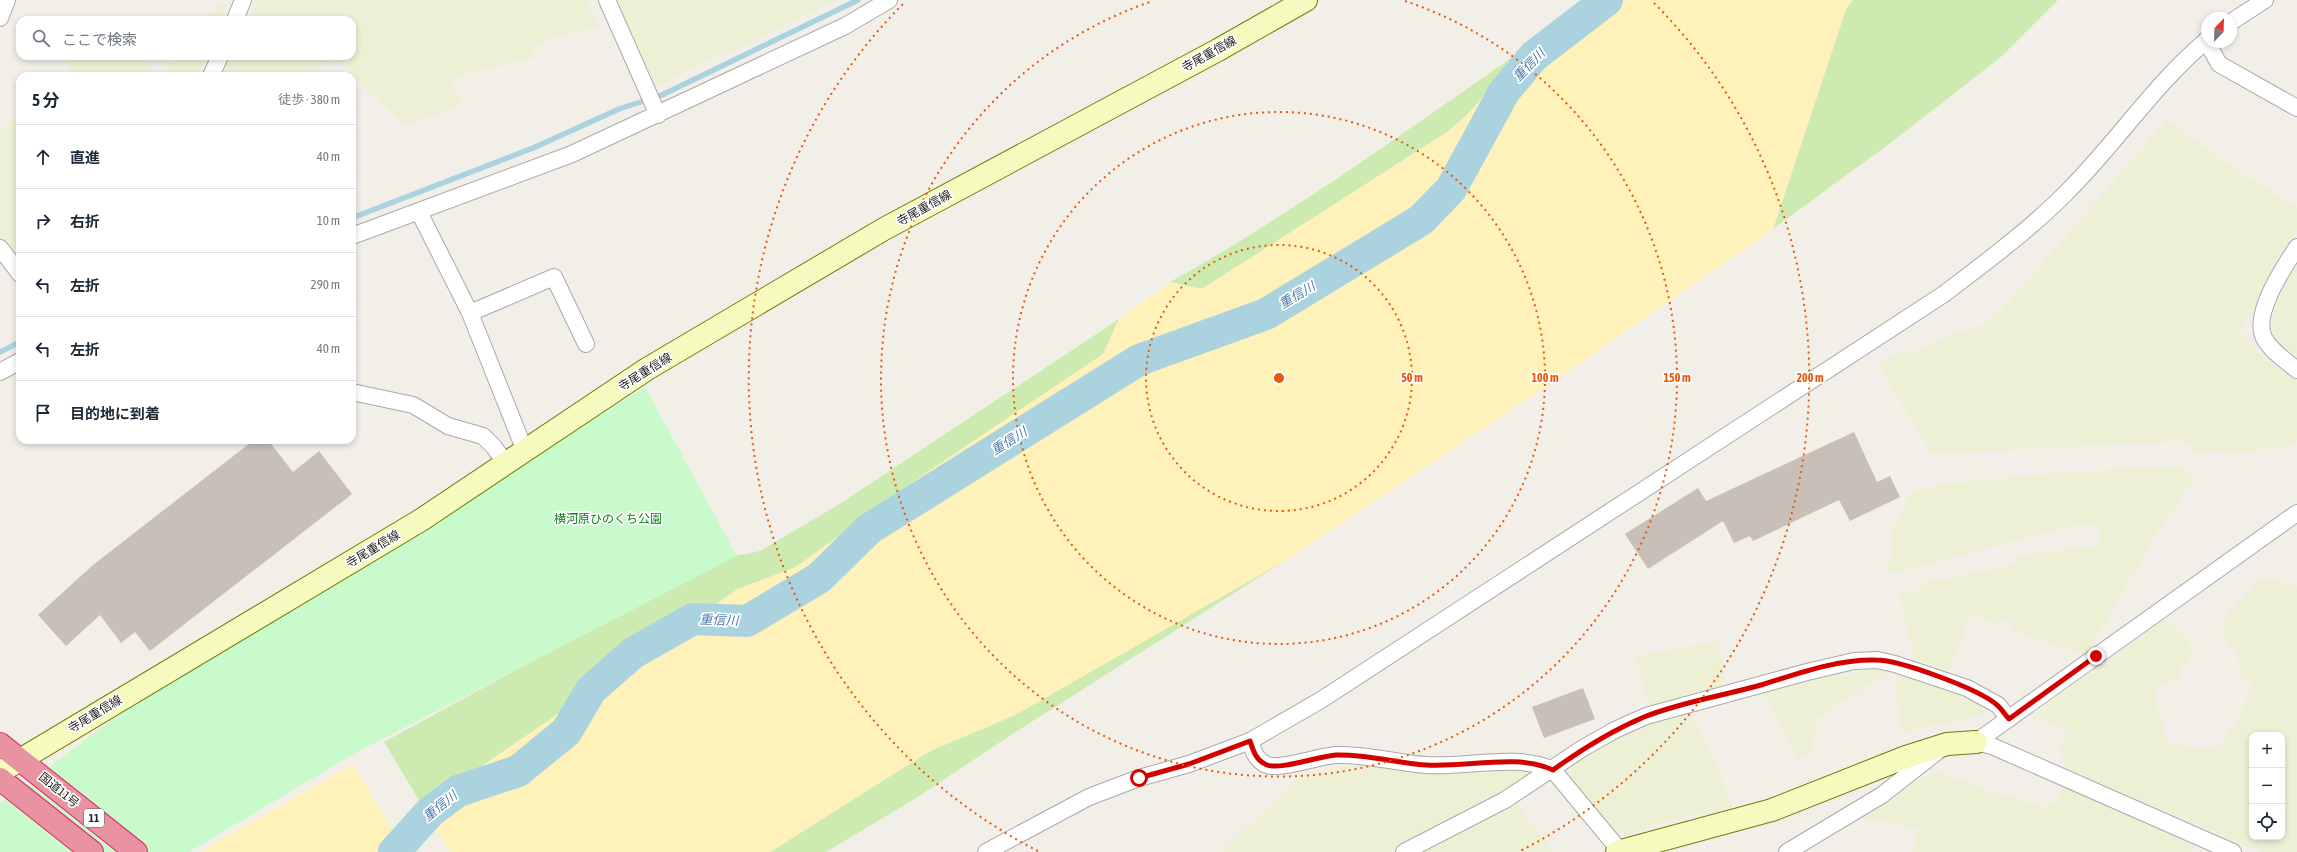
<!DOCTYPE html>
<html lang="ja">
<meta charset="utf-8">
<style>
body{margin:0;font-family:"Asap Condensed","Noto Sans JP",sans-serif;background:#f2f2f3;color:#1f2937}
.controls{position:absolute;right:12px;bottom:12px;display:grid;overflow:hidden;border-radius:8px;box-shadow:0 2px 6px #0003}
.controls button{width:36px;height:36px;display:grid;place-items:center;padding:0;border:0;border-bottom:1px solid #e0e1e3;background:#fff;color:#1f2937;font:20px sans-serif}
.compass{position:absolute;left:2201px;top:12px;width:36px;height:36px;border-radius:50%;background:#fff;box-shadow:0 2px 6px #0003;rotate:23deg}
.stop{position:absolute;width:12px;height:12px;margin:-9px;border:3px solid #d40000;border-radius:50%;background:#fff}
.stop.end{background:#d40000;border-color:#fff;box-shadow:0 1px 4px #0008}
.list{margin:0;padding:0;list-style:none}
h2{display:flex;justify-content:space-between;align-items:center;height:52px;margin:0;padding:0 16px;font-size:17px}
h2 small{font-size:13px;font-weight:400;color:#747a83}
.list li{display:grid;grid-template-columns:26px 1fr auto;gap:12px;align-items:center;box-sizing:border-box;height:64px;padding:0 16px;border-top:1px solid #e0e1e3}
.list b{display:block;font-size:15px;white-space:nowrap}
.list em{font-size:13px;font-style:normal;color:#747a83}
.icon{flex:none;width:22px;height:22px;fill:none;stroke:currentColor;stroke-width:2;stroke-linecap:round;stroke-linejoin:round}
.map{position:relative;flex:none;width:2297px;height:852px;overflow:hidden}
.search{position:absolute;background:#fff;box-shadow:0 2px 6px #0003;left:16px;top:16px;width:340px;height:44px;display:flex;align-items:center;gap:10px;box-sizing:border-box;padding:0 14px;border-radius:12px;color:#747a83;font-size:15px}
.panel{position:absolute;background:#fff;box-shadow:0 2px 6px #0003;left:16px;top:72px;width:340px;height:372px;border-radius:12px}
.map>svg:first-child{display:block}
</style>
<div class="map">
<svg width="2297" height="852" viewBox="0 0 2297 852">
<rect width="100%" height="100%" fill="#f2efe9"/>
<path fill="#eef0d5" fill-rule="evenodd" d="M259 0H586L599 26 532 45 536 57 451 78 460 106 405 125 334 56H352V20H248Z
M616 0H837L655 87Z
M228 4 222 20H202L220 5Z
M74 56H140L156 75 175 56H207L196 76H67Z
M231 56H326L313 76H221Z
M11 118 20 122V263L0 240V130L3 131Z
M2167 120 2235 169 2297 207V230L2281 254 2255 305 2244 320 2240 332 2265 358 2297 382V438L2293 445 2232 454 2218 450 2201 455 2184 441 1932 454 1878 364 1905 350 1915 354 1949 336 1986 324 2008 303Z
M2297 265V359L2274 338 2270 329 2277 303 2289 276Z
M2178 466 2194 479 2154 538 2086 656 2010 629 2013 622 1999 617 1996 624 1970 614 1949 673 1914 660 1900 594 1909 591 1916 593 1920 584 2021 564 2017 556 2101 545 2097 524 2067 527 1892 574 1886 570 1891 559 1892 528 1913 491 1944 484 2058 473Z
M2270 577 2294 586 2297 589V852H2261L2065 768 2061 752 2062 743 2067 735 2075 733 2041 719 2040 710 2165 619 2171 621 2191 646 2192 652 2181 668 2178 680 2158 686 2154 695 2168 744 2221 751 2232 725 2235 726 2253 683 2242 678 2238 659 2225 637 2224 626 2226 615 2259 582ZM2252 735H2282V837H2252Z
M1720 641 1726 688 1651 709 1635 656Z
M1885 669 1886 673 1815 720 1821 730 1809 736 1816 749 1798 759 1763 690 1836 670 1838 677 1862 671Z
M1896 673 1953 690 1982 702 1984 712 1982 714 1960 720 1902 733 1896 698Z
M1690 712 1711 752 1733 807 1675 819 1631 834 1614 831 1569 775 1574 762 1635 727Z
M1345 766 1531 771 1533 774 1389 852H1221L1296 780Z
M1936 772 1999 794 2046 807 2057 801 2063 786 2196 843 2191 852H1912L1918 829 1860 817 1915 782Z
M1515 801 1553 852H1419Z"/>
<path fill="#cdebb0" d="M1853 0H2058L2001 57 1893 141 1773 229 1846 9Z
M1533 43 1467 115 1447 132 1202 289 1170 282C1296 212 1414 125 1533 43Z
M1119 319 1103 354 796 567 738 589 423 807 384 742 719 559 760 551 838 505Z
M1286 560 1011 735 913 800 826 852H770L930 751 1015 715Z"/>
<path fill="#fff1ba" d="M1594 0H1853L1846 9 1773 229 1566 373 1286 560 1015 715 930 751 770 852H450L423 807 738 589 796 567 914 481 1103 354 1119 319 1170 282 1202 289 1447 132 1467 115 1533 43Z
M353 764 406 852H200Z"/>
<path fill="#c8facc" d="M645 387 737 556 355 753 189 852H0V804L124 711Z"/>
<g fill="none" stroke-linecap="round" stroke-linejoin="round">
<path stroke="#aad3df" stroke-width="5.5" d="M352 218 533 148 619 109 662 95 858 0
M0 352 20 342"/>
<path stroke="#aad3df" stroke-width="32" d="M394 852 430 812 458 791 518 771 566 732 591 690 633 653 693 619 747 621 819 578 869 529 1139 360 1266 314 1421 220 1451 189 1504 92 1534 56 1607 0"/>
</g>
<path fill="#c7bfb8" d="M1854 432 1877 482 1890 476 1900 497 1850 521 1839 500 1753 541 1750 536 1734 543 1723 521 1648 569 1625 534 1698 488 1706 501Z
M254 440H268L293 472 319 451 352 494 150 651 135 632 121 643 100 615 66 646 38 615 93 565Z
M1583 688 1595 719 1544 738 1532 707Z"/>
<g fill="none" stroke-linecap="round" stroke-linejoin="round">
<g stroke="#a9a9a9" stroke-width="18">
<path id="street" d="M607 0 658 115
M0 18 7 0
M235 20 243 0
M2231 22 2265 0
M2206 40 2219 64 2297 108
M211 76 220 56
M419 212 470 313 525 451
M352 236 572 154 845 26 889 0
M2297 247C2284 267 2252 314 2264 338 2271 351 2285 360 2297 370
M0 248 20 274
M470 313 554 277 586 344
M0 372 20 361
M352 392 413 405 448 426 483 436 494 447 506 464
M1250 741C1253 750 1256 761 1267 765 1281 770 1319 756 1336 755 1367 754 1396 763 1426 765 1466 768 1517 753 1553 770L1621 852
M1976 742 2297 513
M1976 742 1992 746 2233 852
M986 852 1089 797 1139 778 1189 764 1250 741 1321 700 1944 294C1986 262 2028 231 2065 194 2115 145 2153 85 2207 40
M1404 852 1505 800 1583 748 1615 730 1646 716 1807 672 1854 661 1877 660 1895 664 1967 688 1998 705 2009 719
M1787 852 1882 795 1938 751"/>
</g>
<g stroke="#707d05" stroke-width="24">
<path id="secondary" d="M0 772 421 520 647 369 884 229 1218 50 1306 0
M1617 852 1772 810 1906 757 1947 744 1976 742"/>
</g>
<g stroke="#dc2a67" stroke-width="24">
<path id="highway" d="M0 744 136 852
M0 779 92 852"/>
</g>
<use href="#street" stroke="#fff" stroke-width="16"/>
<use href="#secondary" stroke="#f7fabf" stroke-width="22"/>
<use href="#highway" stroke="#e892a2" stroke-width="22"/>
</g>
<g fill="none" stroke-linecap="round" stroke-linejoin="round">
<path stroke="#d40000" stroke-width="5" d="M1139 778 1189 764 1250 741C1253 750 1256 761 1267 765 1281 770 1319 756 1336 755 1367 754 1396 763 1426 765 1466 768 1517 753 1553 770 1582 749 1611 731 1644 717 1681 702 1722 696 1761 685 1797 674 1837 659 1876 660 1900 660 1979 689 1997 705 2002 709 2005 715 2009 719L2096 656"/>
</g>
<g fill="none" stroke="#e8590c" stroke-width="2" stroke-dasharray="2 4">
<circle cx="1279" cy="378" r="133"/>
<circle cx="1279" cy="378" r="266"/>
<path d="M1405 1A398 398 0 1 1 1153 1"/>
<path d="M1038 851A531 531 0 0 1 904 3M1654 3A531 531 0 0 1 1520 851"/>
</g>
<g text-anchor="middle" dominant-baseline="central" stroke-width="3.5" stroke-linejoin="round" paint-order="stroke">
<rect fill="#fff" stroke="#646464" stroke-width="1" x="84" y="809" width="20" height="18" rx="3"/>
<g font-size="11" font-weight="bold" fill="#222">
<text x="94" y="818">11</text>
</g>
<g font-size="12" fill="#222" stroke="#fff">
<text transform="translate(1209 54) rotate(-29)">寺尾重信線</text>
<text transform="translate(924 208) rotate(-29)">寺尾重信線</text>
<text transform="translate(645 372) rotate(-32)">寺尾重信線</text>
<text transform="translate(373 549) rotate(-31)">寺尾重信線</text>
<text transform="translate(95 714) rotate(-31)">寺尾重信線</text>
<text transform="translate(59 790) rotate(39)">国道11号</text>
</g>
<g font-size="12" fill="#0c8416" stroke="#fff">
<text x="608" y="519">横河原ひのくち公園</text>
</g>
<g font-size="13" font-style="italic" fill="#4a7aab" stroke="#fff">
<text transform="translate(1529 65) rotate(-46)">重信川</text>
<text transform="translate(1297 295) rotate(-31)">重信川</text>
<text transform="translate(1009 441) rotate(-32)">重信川</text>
<text transform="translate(719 620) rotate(2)">重信川</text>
<text transform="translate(440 806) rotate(-39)">重信川</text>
</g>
</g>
<circle cx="1279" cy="378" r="6" fill="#e8590c" stroke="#fff" stroke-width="2"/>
<g font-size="12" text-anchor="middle" font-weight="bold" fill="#e8590c" stroke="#fff" stroke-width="3.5" stroke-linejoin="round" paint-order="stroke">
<text x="1412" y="382">50 m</text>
<text x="1545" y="382">100 m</text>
<text x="1677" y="382">150 m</text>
<text x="1810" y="382">200 m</text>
</g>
</svg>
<div class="controls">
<button>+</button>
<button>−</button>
<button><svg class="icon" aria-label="locate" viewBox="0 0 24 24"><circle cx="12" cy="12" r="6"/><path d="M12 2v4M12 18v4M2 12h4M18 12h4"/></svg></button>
</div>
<svg class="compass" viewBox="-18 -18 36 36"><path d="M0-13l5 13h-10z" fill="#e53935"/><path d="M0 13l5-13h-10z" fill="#747a83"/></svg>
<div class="stop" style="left:1139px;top:778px"></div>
<div class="stop end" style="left:2096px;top:656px"></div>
<div class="search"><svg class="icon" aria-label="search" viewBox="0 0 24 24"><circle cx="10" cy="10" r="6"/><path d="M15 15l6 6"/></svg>ここで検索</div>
<section class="panel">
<h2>5 分<small>徒歩 · 380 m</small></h2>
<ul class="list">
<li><svg class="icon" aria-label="ahead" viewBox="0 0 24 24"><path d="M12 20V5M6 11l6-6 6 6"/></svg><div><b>直進</b></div><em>40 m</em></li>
<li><svg class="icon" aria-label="right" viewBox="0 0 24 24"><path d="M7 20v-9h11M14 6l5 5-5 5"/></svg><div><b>右折</b></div><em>10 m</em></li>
<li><svg class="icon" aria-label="left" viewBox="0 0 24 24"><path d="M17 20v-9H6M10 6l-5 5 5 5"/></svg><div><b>左折</b></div><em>290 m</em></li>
<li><svg class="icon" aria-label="left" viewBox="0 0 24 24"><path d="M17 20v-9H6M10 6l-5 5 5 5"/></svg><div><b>左折</b></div><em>40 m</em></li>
<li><svg class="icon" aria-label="arrive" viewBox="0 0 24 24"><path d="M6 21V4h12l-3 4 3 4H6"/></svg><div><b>目的地に到着</b></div></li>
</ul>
</section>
</div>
